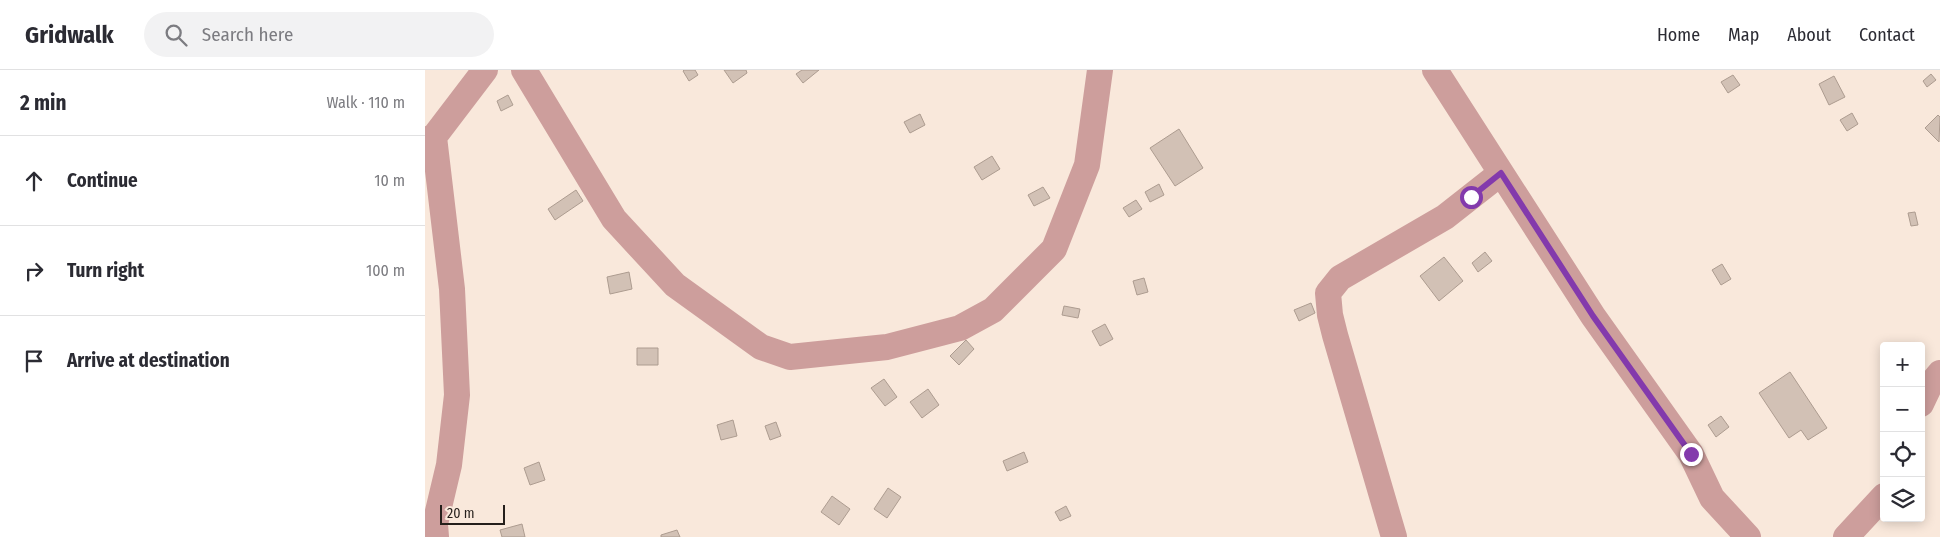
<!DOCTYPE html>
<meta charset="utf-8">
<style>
body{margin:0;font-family:"Fira Sans Condensed",sans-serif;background:#f2f2f3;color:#2b2b33}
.controls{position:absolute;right:15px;bottom:15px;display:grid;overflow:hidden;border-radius:5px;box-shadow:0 2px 12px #0003}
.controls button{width:45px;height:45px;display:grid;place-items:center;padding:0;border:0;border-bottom:1px solid #e1e1e2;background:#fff;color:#2b2b33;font:25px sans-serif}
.scale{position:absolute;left:15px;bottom:12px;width:65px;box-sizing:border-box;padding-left:5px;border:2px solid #251f1b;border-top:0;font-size:14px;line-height:18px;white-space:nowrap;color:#251f1b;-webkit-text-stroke:4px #f9e8db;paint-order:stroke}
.stop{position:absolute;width:15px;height:15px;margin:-11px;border:4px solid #833aac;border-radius:50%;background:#fff}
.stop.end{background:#833aac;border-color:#fff;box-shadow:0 1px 5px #0008}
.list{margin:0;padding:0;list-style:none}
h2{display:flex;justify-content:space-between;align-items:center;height:65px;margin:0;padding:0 20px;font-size:21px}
h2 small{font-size:16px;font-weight:400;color:#7c7c81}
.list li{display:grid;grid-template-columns:32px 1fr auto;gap:15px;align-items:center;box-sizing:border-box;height:90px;padding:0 20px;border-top:1px solid #e1e1e2}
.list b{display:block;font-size:19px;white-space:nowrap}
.list em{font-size:16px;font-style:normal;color:#7c7c81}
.icon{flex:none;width:28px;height:28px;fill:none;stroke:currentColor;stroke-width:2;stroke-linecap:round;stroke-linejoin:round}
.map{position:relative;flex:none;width:1515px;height:467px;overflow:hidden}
header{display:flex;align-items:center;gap:30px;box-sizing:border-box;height:70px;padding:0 25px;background:#fff;border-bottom:1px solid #e1e1e2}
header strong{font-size:24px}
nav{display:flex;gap:28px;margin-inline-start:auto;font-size:18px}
.search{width:350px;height:45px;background:#f2f2f3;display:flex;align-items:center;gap:12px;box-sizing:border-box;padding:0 18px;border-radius:28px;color:#7c7c81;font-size:19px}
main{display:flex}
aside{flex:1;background:#fff}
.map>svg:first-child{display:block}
</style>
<header>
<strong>Gridwalk</strong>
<div class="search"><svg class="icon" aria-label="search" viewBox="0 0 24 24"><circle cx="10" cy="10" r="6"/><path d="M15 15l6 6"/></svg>Search here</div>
<nav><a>Home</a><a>Map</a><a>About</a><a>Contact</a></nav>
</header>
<main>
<aside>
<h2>2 min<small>Walk · 110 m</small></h2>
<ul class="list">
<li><svg class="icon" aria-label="ahead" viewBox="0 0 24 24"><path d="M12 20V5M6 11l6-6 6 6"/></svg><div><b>Continue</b></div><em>10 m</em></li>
<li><svg class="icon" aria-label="right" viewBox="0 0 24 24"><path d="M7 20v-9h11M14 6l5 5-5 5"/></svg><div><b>Turn right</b></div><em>100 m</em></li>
<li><svg class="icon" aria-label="arrive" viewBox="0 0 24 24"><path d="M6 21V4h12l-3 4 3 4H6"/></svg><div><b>Arrive at destination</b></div></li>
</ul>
</aside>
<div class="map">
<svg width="1515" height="467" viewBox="0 0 1515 467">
<rect width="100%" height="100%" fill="#f9e8db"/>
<path fill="#d2c1b5" stroke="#ad9c90" d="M259 0H270L273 5 264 11 258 1Z
M299 0H321L322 3 308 13Z
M377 0H394L378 13 371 4Z
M1506 4 1511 10 1502 17 1498 11Z
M1308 5 1315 15 1303 23 1296 12Z
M1409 6 1420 27 1404 35 1394 14Z
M83 25 88 35 76 41 72 31Z
M1427 43 1433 54 1422 61 1415 50Z
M495 44 500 55 485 63 479 52Z
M1513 45 1515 47 1514 72 1500 58Z
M754 59 778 98 750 116 725 78Z
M567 86 575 99 557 110 549 97Z
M734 114 739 125 725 132 720 122Z
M618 117 625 128 609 136 603 125Z
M151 120 158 131 130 150 123 139Z
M711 130 717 139 704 147 698 138Z
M1490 142 1493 155 1486 156 1483 143Z
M1060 182 1067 191 1053 202 1047 193Z
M1019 187 1038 211 1014 231 995 206Z
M1297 194 1306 209 1296 215 1287 200Z
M204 202 207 219 185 224 182 207Z
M719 208 723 222 712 225 708 211Z
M886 233 890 243 874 251 869 240Z
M639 236 655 239 653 248 637 245Z
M680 254 688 269 675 276 667 261Z
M541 270 549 279 534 295 525 286Z
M212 278H233V295H212Z
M1365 302 1402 358 1383 370 1376 360 1364 368 1334 323Z
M459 309 472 327 460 336 446 318Z
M503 319 514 335 497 348 485 332Z
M1296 346 1304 357 1291 367 1283 355Z
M308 350 312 366 296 370 292 355Z
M351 352 356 366 345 370 340 356Z
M599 382 603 392 582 401 578 391Z
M114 392 120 410 105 415 99 398Z
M463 418 476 427 462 448 449 439Z
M407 426 425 439 414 455 396 442Z
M641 436 646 446 635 451 630 442Z
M97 454 100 467H77L75 460Z
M252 460 255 467H236V465Z"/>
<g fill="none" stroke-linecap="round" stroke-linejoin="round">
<path stroke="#cd9e9c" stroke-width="26" d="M99 0 189 149 250 215 336 277 365 287 462 277 535 258 568 240 629 179 662 95 675 0
M1010 0 1168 246 1266 384 1287 428 1323 467
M9 67 27 219 32 325 24 395 10 454 11 467
M0 70 9 67 60 0
M1496 334 1505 315 1515 303
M969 467 910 265 905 245 903 223 915 208 1020 147 1076 103
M1421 467 1459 426"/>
</g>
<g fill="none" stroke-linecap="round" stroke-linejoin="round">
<path stroke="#833aac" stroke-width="6" d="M1046 127 1076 103 1168 246 1266 384"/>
</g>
</svg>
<div class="controls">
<button>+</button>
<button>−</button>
<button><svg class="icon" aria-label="locate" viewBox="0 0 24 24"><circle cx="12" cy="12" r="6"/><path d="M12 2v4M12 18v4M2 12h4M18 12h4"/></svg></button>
<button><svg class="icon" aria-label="layers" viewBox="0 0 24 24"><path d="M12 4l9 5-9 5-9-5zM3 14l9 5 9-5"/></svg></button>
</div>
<div class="scale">20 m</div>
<div class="stop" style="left:1046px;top:127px"></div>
<div class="stop end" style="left:1266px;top:384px"></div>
</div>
</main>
